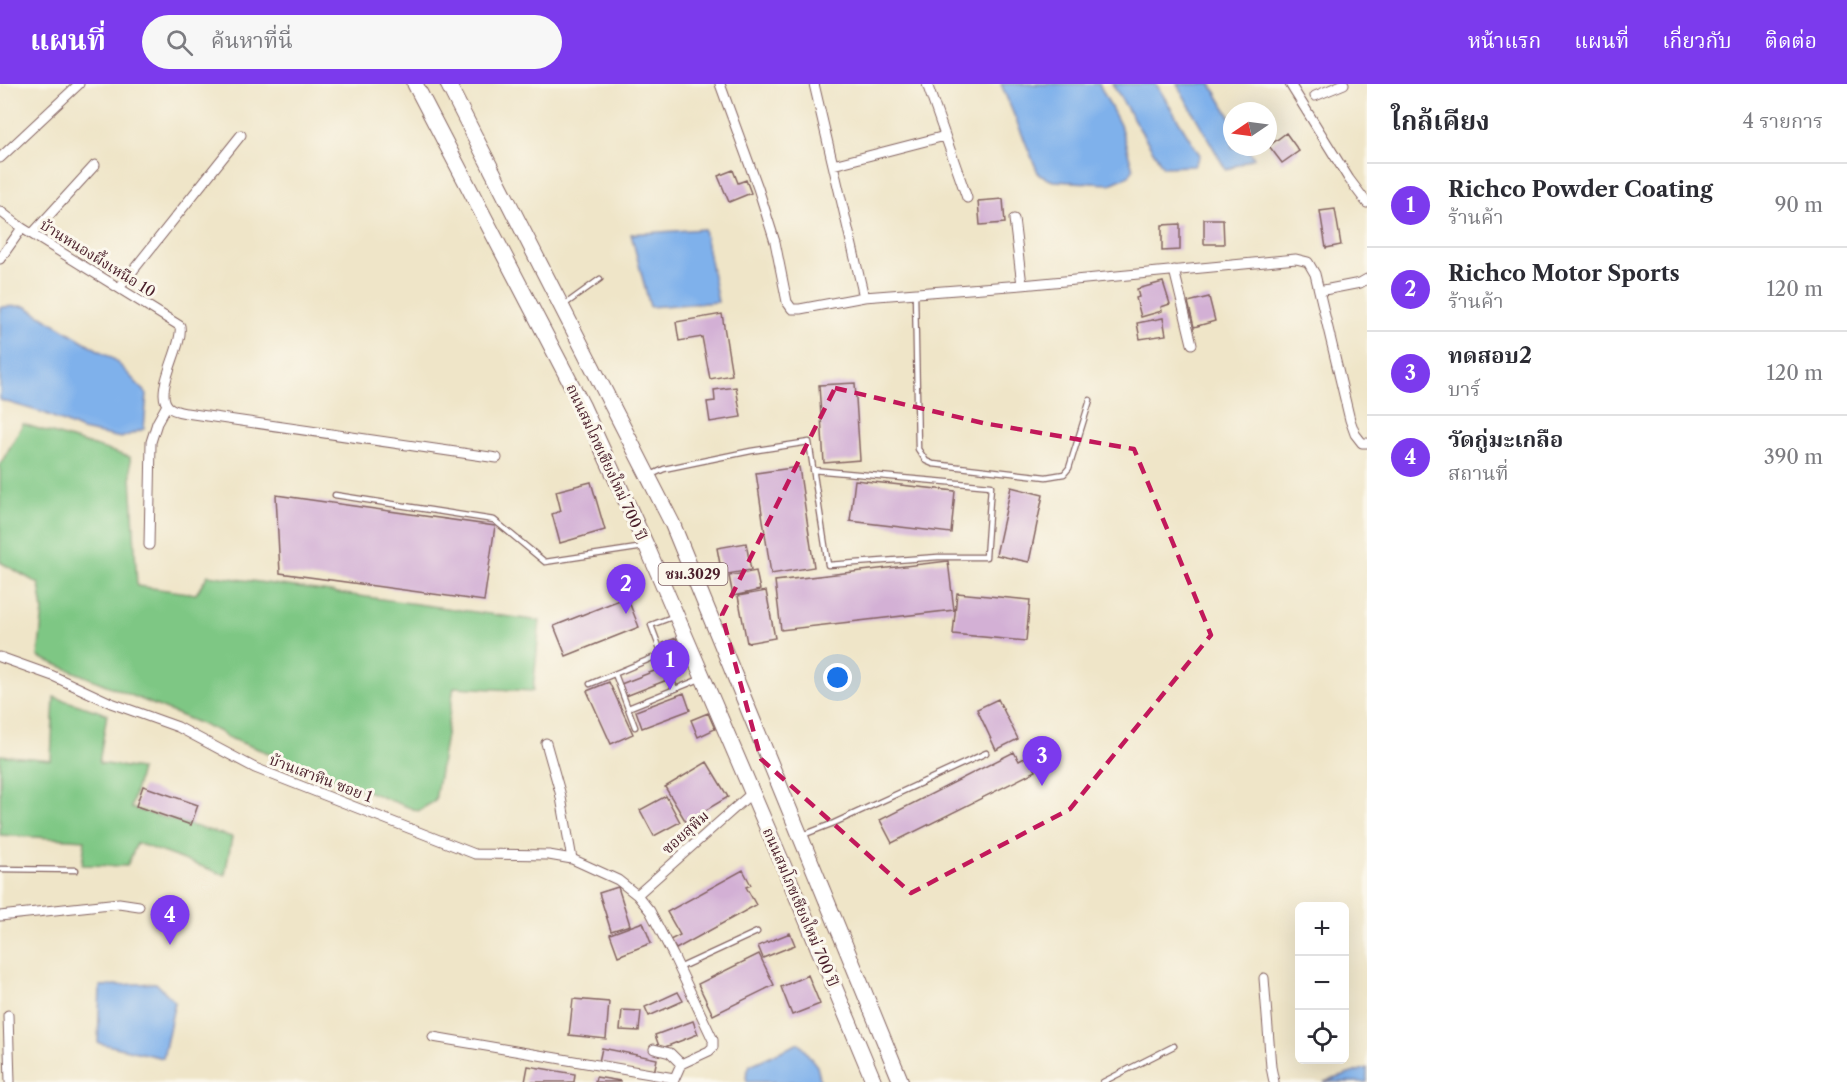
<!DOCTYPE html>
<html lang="th">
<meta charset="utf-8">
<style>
body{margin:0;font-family:"Libre Caslon Text","Noto Serif Thai",serif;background:#f7f7f7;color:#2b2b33}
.controls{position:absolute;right:18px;bottom:18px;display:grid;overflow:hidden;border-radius:9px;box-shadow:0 6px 24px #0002}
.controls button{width:54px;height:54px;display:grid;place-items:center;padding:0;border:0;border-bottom:2px solid #e1e1e2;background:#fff;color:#2b2b33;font:30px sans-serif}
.compass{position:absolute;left:1223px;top:18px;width:54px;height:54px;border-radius:50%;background:#fff;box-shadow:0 6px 24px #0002;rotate:257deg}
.you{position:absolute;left:838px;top:594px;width:21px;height:21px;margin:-15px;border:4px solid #fff;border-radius:50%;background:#1a73e8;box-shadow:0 0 0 9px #1a73e833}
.badge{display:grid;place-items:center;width:39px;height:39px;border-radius:50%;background:#7c3aed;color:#fff;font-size:20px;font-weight:700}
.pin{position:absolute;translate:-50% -50px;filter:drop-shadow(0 2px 3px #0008)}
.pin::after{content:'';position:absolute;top:32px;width:21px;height:18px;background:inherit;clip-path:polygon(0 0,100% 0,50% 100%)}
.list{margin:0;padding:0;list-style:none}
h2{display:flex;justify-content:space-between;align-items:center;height:78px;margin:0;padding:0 24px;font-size:26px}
h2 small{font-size:20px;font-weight:400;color:#7c7c81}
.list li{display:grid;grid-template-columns:39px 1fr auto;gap:18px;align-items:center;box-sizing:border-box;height:84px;padding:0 24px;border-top:2px solid #e1e1e2}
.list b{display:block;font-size:22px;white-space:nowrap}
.list p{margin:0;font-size:20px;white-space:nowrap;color:#7c7c81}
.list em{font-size:20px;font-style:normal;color:#7c7c81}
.icon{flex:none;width:33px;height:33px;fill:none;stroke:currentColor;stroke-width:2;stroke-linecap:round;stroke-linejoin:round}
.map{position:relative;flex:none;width:1367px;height:998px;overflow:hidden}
header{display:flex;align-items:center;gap:36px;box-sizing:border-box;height:84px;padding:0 30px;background:#7c3aed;color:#fff}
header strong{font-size:28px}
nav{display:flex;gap:33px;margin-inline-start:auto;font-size:21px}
.search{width:420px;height:54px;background:#f7f7f7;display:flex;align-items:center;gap:15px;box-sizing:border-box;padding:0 21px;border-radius:33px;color:#7c7c81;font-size:22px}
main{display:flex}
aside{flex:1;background:#fff}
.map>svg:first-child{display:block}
</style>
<header>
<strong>แผนที่</strong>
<div class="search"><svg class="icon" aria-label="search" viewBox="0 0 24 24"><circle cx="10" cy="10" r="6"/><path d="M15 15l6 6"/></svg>ค้นหาที่นี่</div>
<nav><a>หน้าแรก</a><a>แผนที่</a><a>เกี่ยวกับ</a><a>ติดต่อ</a></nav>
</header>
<main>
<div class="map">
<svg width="1367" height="998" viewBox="0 0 1367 998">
<rect width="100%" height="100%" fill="#fbf7ec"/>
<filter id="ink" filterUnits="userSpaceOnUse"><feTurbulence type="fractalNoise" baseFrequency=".0167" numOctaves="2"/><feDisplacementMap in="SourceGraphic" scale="12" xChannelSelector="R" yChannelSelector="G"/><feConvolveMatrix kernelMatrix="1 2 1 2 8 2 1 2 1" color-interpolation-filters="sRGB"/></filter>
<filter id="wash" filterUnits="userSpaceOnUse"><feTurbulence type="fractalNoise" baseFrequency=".008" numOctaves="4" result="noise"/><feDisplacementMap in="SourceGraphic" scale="24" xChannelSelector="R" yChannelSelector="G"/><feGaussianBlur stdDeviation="1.35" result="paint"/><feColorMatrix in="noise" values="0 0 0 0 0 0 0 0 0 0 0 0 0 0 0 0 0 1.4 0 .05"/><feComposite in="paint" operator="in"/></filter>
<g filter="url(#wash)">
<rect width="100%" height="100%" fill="#efe5c8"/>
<path fill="#7ec784" stroke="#647358" stroke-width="1.5" d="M23 340 130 373 137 502 196 510 208 491 540 537 533 607 454 603 435 717 418 727 227 653 218 647 38 573 43 526 39 500 0 478V381Z
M54 613 107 630 99 679 141 685 131 724 232 753 225 791 137 759 127 782 82 781 85 756 0 751V671L51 676Z"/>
<path fill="#7fb1eb" stroke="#64688b" stroke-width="1.5" d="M1001 0H1099L1120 41 1133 85 1129 92 1110 100 1053 97 1039 91Z
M1112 0H1156L1200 71 1194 82 1163 83Z
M1177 0H1211L1232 36V63H1247L1254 74 1226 86Z
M704 145 718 218 650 223 631 150Z
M25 222 115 276 147 310 144 345 121 354 82 346 44 329 0 316V223Z
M156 899 175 918 163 974 98 959 100 902Z
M799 959 817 982 821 998H747L746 991 750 981Z
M1367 984V998H1324Z"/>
<g id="blocks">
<path fill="#d3b0d5" d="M1286 49 1299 67 1282 79 1269 62Z
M733 86 738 99 746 96 751 109 729 118 718 92Z
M1003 115 1005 139 980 141 978 117Z
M1335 125 1341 161 1326 164 1320 127Z
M1204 135H1223L1224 160H1204Z
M1180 140V166L1162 167V141Z
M1163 198 1170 220 1161 223 1162 227 1141 233 1136 214 1139 213 1137 205Z
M1209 213 1215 237 1194 243 1188 218Z
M722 230 732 291 710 295 702 253 679 257 676 238Z
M1163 234 1166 251 1140 255 1137 239Z
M855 299 860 376 824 379 819 301Z
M736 303 741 333 710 338 707 318 715 317 714 306Z
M799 383 814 483 771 490 756 389Z
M855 396 955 407 951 449 850 437Z
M591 398 605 446 560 459 552 430 561 427 556 407Z
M1011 403 1043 411 1029 478 996 471Z
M276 411 495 442 484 517 280 489Z
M746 459 751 486 722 491 717 464Z
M948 477 954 526 781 546 775 497Z
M756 487 760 506 733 512 729 492Z
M766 507 775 554 747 559 738 512Z
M957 509 1030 516 1026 557 953 550Z
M627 513 639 543 566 572 554 542Z
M676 554 683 575 670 580 663 559Z
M662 584 667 596 626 612 621 600Z
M609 598 633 650 611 660 587 607Z
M684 609 690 626 642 644 636 627Z
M998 615 1018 655 996 666 977 625Z
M708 629 715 645 698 653 691 636Z
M1014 668 1019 677 1028 672 1036 687 892 759 880 736Z
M707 678 728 713 686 738 665 703Z
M143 702 198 721 191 741 136 722Z
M666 712 680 738 654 752 640 726Z
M743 786 751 801 746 803 756 821 676 865 670 856 680 851 667 828Z
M618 803 630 841 611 847 599 809Z
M643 838 651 859 618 872 610 850Z
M790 849 795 861 763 874 758 862Z
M759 870 774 901 713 931 698 900Z
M808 891 820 920 792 931 781 903Z
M678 908 683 917 649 932 645 923Z
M573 915 609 918 606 955 569 951Z
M622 926 641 927 639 947 620 946Z
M693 937 698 950 660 965 655 951Z
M602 964 657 975 654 989 599 978Z
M528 982 575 990 574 998H525Z
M596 993 620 997V998H595Z"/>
</g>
</g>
<g filter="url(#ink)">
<use href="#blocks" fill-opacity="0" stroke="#846462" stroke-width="1.5"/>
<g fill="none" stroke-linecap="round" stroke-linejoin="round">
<g stroke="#846462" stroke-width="7">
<path id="lane" d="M915 209 918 365 926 377 933 380 1046 393 1064 390 1069 384 1090 316
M564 221 600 195
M651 391 664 385 751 367 809 358 828 481 938 473H986L991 402 813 386
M335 411 494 436 545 478 644 463
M675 532 651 541 675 605
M615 590 635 643
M590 600 662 570
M628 624 700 595
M803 751 834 739 986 669
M0 785 76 786
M679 884 757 848
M1103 998 1174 962"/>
</g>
<g stroke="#846462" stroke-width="11">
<path id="street" d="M720 0 758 104 775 158 787 218 792 225H800L864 213 1022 201 1296 175 1308 178 1315 190 1350 336 1355 350 1362 359H1367
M814 0 864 213
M927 0 967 114
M1290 0 1349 95 1367 119
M1315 12 1344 0
M0 74 79 0
M833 81 945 52
M0 127 22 144 180 242C184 262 152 308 169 323 173 327 180 328 186 329L497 374
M1014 135 1022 201
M32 150 95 81
M0 175 22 144
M1174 186 1192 260
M119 204 241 51
M1319 207 1360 199 1367 195
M149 461 151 358 157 339 167 321
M0 573 53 592 111 619 178 643 255 684 475 770 549 771 572 775 618 796 637 811 650 827 673 871 713 956V963L709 967 681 980 673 998
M546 659 560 708 572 775
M637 811 753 708
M0 832 119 819 139 822
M1264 894 1271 983 1274 998
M8 931 10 998
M433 953 674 994
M654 965 670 969 681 980"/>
</g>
<g stroke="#846462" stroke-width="17">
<path id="primary" d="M415 0 583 323 647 463 802 825 874 998
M448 0 672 439 901 998"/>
</g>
<use href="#lane" stroke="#fff" stroke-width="4.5"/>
<use href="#street" stroke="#fff" stroke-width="9"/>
<use href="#primary" stroke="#fff" stroke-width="15"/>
</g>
</g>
<path fill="none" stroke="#c2185b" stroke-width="4.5" stroke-dasharray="12 8" stroke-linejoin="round" d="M835 304 983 339 1134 365 1211 551 1070 725 911 809 761 675 722 531Z"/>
<g text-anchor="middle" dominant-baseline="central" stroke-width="6" stroke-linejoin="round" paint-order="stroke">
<rect fill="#fbf7ec" stroke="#7f6065" stroke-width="1.5" x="658.5" y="479" width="69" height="22" rx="4.5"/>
<g font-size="14" font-weight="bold" fill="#4a1f2b">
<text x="693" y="490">ชม.3029</text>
</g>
<g font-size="15" fill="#4a1f2b" stroke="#fbf7ec">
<text transform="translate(98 174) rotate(32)">บ้านหนองผึ้งเหนือ 10</text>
<text transform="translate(607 378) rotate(65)">ถนนสมโภชเชียงใหม่ 700 ปี</text>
<text transform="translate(321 694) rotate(21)">บ้านเสาหิน ซอย 1</text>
<text transform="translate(685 748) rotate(-42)">ซอยสุพิม</text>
<text transform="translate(801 823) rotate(67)">ถนนสมโภชเชียงใหม่ 700 ปี</text>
</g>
</g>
</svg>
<div class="controls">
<button>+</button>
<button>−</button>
<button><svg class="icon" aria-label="locate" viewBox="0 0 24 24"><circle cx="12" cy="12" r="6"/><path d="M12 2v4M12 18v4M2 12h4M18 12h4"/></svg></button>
</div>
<svg class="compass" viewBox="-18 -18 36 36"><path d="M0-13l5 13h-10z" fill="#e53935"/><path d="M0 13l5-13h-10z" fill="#7c7c81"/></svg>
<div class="you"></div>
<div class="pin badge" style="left:670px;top:606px">1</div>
<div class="pin badge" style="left:626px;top:530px">2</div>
<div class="pin badge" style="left:1042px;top:702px">3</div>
<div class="pin badge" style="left:170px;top:861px">4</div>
</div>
<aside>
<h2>ใกล้เคียง<small>4 รายการ</small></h2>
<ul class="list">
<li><span class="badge">1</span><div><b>Richco Powder Coating</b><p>ร้านค้า</p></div><em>90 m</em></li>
<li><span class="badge">2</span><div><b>Richco Motor Sports</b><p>ร้านค้า</p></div><em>120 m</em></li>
<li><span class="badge">3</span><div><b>ทดสอบ2</b><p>บาร์</p></div><em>120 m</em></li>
<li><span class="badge">4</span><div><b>วัดกู่มะเกลือ</b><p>สถานที่</p></div><em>390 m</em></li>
</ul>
</aside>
</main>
